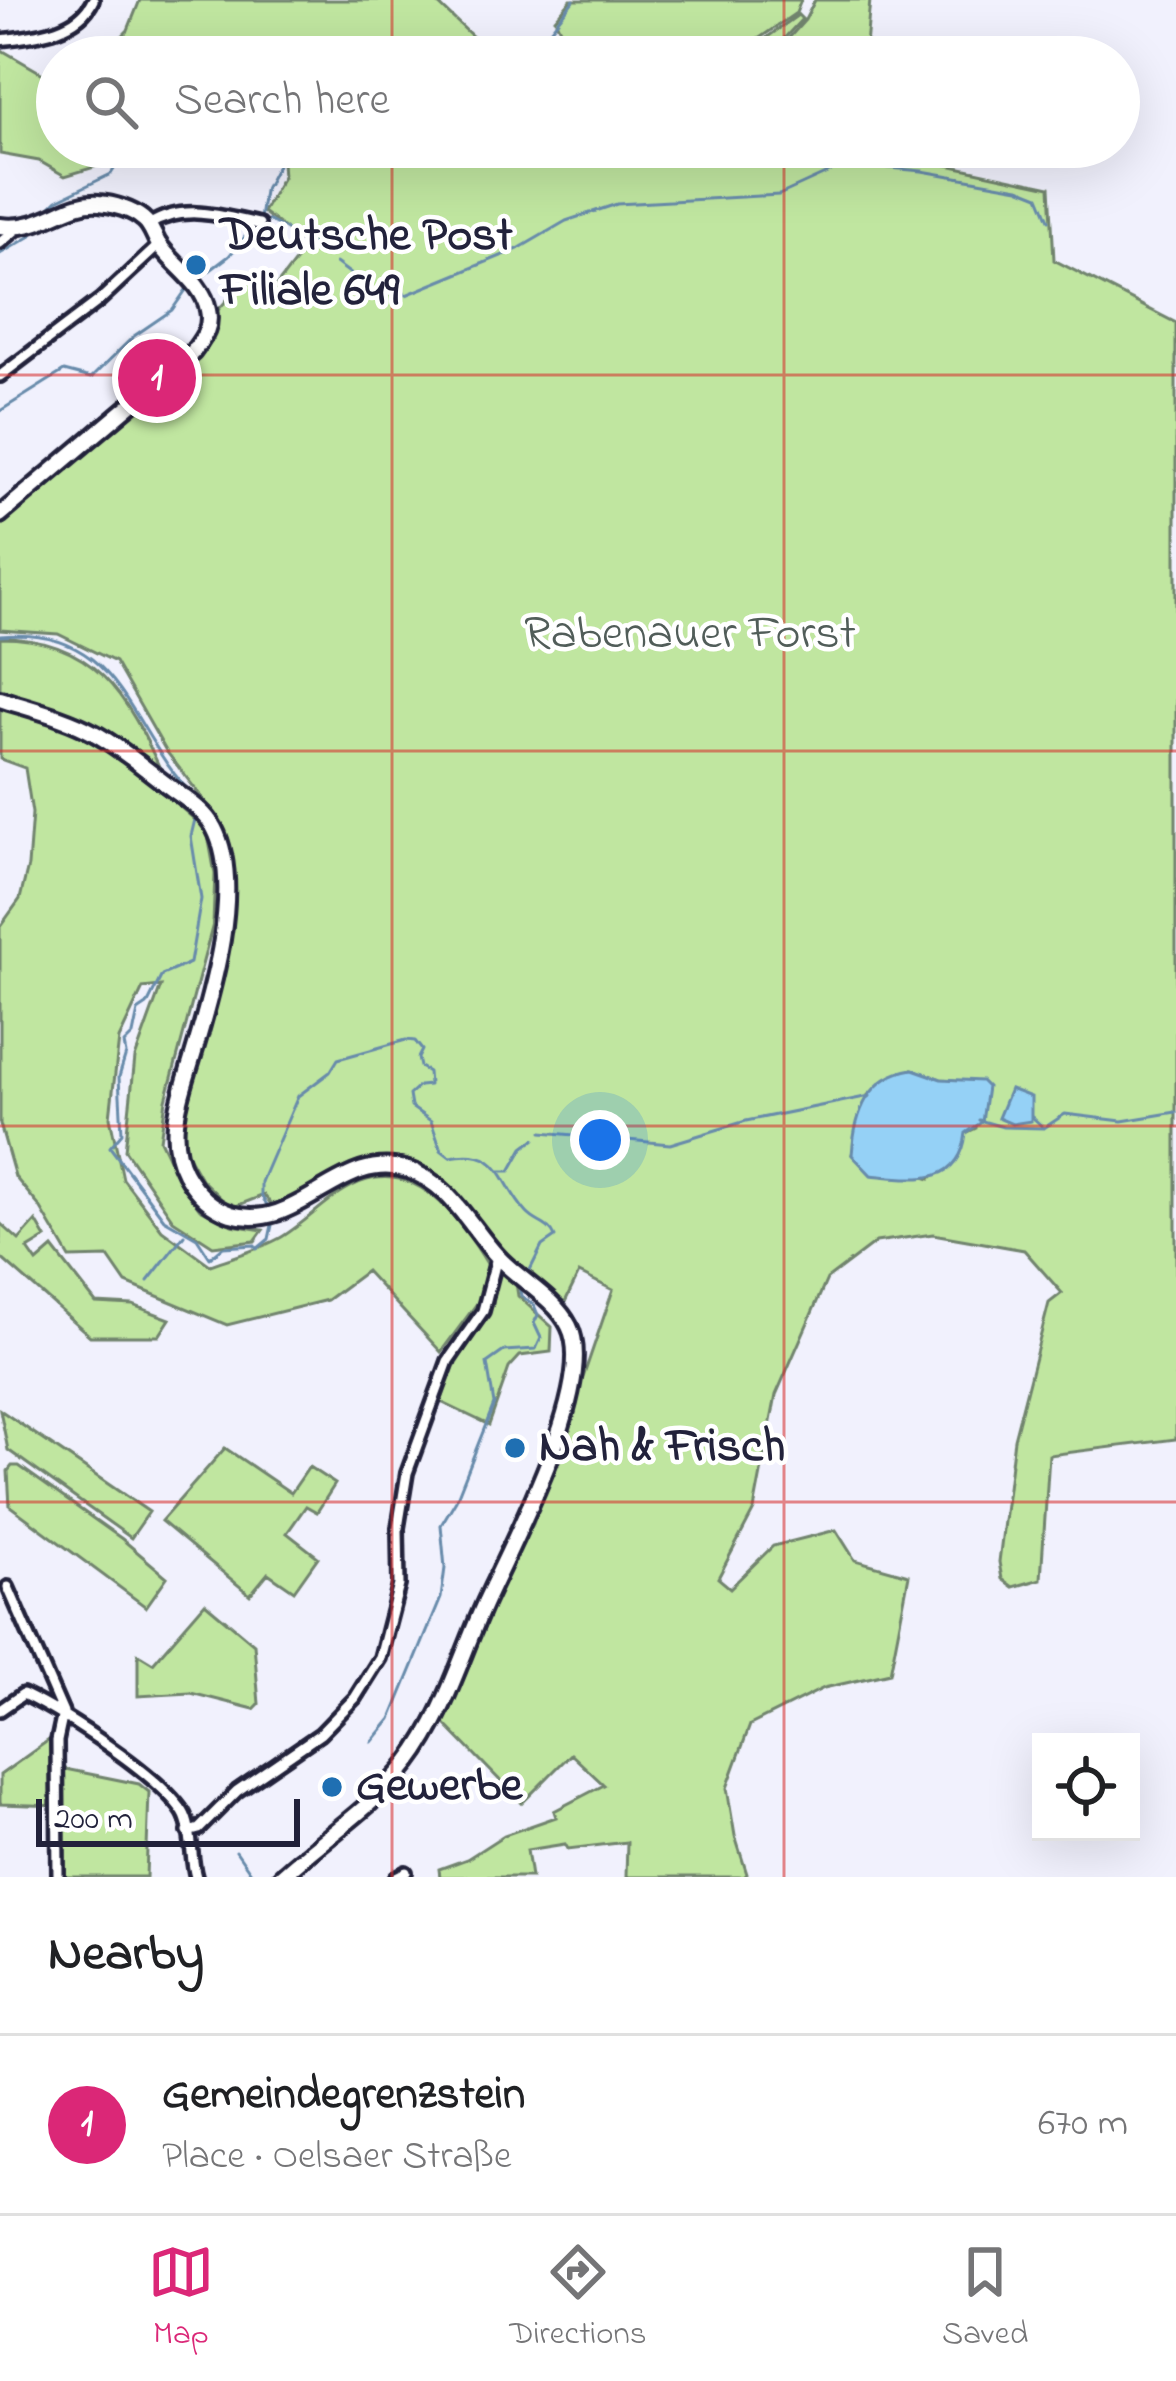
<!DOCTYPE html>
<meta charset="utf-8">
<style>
body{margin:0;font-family:"Indie Flower",sans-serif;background:#f6f6f6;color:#202124}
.controls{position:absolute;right:36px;bottom:36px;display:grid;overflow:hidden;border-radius:0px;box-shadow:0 12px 48px #0002}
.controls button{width:108px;height:108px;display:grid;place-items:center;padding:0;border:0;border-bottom:3px solid #e0e0e0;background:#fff;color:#202124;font:60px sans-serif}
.scale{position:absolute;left:36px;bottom:30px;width:264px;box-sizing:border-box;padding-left:12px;border:6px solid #22223b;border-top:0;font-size:33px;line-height:42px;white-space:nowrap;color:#22223b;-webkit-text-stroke:9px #fff;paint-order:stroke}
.you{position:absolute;left:600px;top:1140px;width:42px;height:42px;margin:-30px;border:9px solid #fff;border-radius:50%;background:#1a73e8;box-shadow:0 0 0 18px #1a73e833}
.badge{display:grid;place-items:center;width:78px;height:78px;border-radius:50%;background:#db2777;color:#fff;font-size:39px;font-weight:700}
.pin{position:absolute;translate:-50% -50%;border:6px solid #fff;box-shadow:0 3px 12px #0006}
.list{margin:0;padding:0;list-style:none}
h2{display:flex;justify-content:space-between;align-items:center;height:156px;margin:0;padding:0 48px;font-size:51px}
h2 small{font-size:39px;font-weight:400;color:#757577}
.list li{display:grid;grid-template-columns:78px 1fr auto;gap:36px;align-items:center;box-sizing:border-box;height:180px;padding:0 48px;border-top:3px solid #e0e0e0}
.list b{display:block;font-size:45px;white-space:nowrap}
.list p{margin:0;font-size:39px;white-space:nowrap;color:#757577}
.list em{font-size:39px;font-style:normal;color:#757577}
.icon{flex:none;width:66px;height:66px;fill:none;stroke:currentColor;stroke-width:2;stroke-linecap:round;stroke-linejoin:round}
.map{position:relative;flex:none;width:1176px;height:1877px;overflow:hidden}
.search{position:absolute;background:#fff;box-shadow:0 12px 48px #0002;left:36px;right:36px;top:36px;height:132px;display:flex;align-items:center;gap:30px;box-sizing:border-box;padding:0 42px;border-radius:66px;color:#757577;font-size:45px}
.sheet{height:336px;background:#fff}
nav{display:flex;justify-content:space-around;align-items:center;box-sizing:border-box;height:168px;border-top:3px solid #e0e0e0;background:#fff;font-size:33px;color:#757577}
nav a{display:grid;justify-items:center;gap:6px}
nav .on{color:#db2777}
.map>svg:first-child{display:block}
</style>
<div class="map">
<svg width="1176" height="1877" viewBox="0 0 1176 1877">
<rect width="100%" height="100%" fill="#f1f1fd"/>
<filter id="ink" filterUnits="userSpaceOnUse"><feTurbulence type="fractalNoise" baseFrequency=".00833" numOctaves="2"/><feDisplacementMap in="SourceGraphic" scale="24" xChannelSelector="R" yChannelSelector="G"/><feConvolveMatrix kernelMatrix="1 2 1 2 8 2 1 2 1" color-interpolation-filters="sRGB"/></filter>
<g filter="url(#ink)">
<path fill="#c0e6a0" stroke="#71846e" stroke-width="3" fill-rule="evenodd" d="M140 0H434L494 57H102L128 30Z
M571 0H801L796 13 732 57H573L555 19Z
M815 0H870L865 57H772L805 20Z
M798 15 802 19 767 57H740Z
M0 49 57 82V147H118L108 163 65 176 39 161 0 154Z
M281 147H864L1050 187 1054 260 1176 323V1439L1049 1455 1041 1579 1013 1587 1002 1579 999 1562 1014 1439 1049 1303 1062 1293 1024 1250 933 1234 876 1242 827 1279 776 1395 754 1510 718 1578 730 1588 773 1546 836 1530 855 1560 909 1575 890 1673 824 1688 750 1725 727 1788 735 1836 747 1874 744 1877H626L627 1842 568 1849 565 1844 527 1850 531 1877H440L439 1869 467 1859 504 1835 556 1817 554 1811 604 1785 571 1754 522 1803 439 1718 495 1591 533 1524 613 1290 579 1273 565 1302 530 1278 532 1273 527 1270 524 1273C511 1260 495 1248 484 1233 475 1221 468 1206 458 1195 397 1127 338 1176 275 1209L264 1195 231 1208 201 1179 183 1147 187 1093 226 963 228 892 220 821 166 751 115 662 58 634 0 630V520L186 360 210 319 252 272 274 289 307 246 263 212 283 177ZM912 1069 941 1079 974 1082 976 1128 966 1133 930 1179 852 1154 868 1095Z
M0 638C94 638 127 695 162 773L101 731 0 692Z
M0 705 78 732 120 755 207 830 215 874 213 924 166 1100 160 1140 180 1182 200 1209 232 1225 263 1230 255 1241 213 1246 173 1220 125 1150 135 1058 161 986 143 988 119 1039 110 1117 123 1179 162 1230 210 1265C233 1257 258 1250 280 1238 308 1222 335 1189 367 1180 424 1164 465 1227 489 1267L481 1298 441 1352 366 1271 327 1300 227 1325 126 1283 108 1257 70 1258 40 1207 15 1177 0 1124V927L20 899 28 866 32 813 25 768 0 759Z
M36 1221 46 1238 28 1249 37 1262 53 1248 96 1303 133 1305 170 1319 159 1336H90L0 1257V1223L19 1240Z
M498 1270 516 1283 518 1296 552 1327 551 1352 520 1356 509 1368 489 1425 441 1402 454 1367 493 1305Z
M0 1410 149 1512 131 1538 8 1450Z
M225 1448 291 1493 309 1467 335 1484 317 1512 306 1506 287 1533 318 1557 294 1591 268 1573 250 1595 161 1521Z
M12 1466H19L122 1539 167 1577 146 1607 10 1506 8 1471Z
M205 1603 254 1644 259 1704 254 1709 191 1693 138 1696V1654L153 1663Z
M53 1737 60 1768 139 1784 149 1792 146 1877H62L60 1806 0 1804V1775Z"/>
<path fill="#95d1f6" stroke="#678bab" stroke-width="3" d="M913 1069 941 1079 981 1081 987 1087 982 1122 966 1133C960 1188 914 1179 871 1175L852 1155C855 1112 868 1076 913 1069Z
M1010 1089 1031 1097V1121L1012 1124 998 1118Z"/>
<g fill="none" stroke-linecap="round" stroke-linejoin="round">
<path stroke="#678bab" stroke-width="3" d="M546 51 550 30 574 0
M845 147 847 163
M47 210 57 200 111 174 128 147
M260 219 264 191 287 147
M268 220 315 245
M0 254 31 236 36 229
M336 263 383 298 397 286 406 295 518 249 566 221 617 204 779 195 847 164 922 171 1019 188 1039 196 1049 220
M200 278 229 256 254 226
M0 411 64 371 91 378 134 336 172 310 188 287
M0 636C125 624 127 734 197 799
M197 811 191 836 201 899 190 963 162 975 147 1005 138 1011 133 1035 124 1044 126 1054 119 1077 122 1133 110 1147 164 1219 197 1238 210 1258 223 1247 255 1245 257 1249 269 1239 272 1225
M1032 1117 1044 1128 1065 1114 1122 1121 1176 1112
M979 1120 1003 1127 1044 1128
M542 1132 670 1144 746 1121 870 1096
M500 1171H510L523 1148 535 1139
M270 1210 261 1195V1182L298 1096 330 1072 338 1059 406 1040 415 1041 422 1050 418 1058 420 1067 428 1072 429 1085 419 1086 409 1095 411 1107 431 1121 441 1150 450 1157C504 1147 498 1182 527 1213 537 1224 549 1223 555 1237L542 1246 528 1274
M148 1281 184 1235
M372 1742 391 1719 441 1598 445 1568 441 1525 456 1500 494 1404 487 1363 504 1351 536 1349 541 1338 534 1323 538 1315 534 1305 521 1296 519 1286
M236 1851 254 1877"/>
<g stroke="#22223b" stroke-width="18">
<path id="street" d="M0 40C32 36 78 33 93 0
M149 225C183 203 222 216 259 224
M0 243 18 228
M0 376 100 300 159 245
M8 1587 63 1713 57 1741 58 1877
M0 1710 23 1694C64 1714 159 1775 183 1812 193 1828 190 1858 196 1877
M188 1832 199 1829 237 1791 320 1734 355 1698 380 1658 399 1585 398 1528 407 1473 448 1361 483 1311 497 1257
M396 1877 406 1872"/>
</g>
<g stroke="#22223b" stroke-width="22">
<path id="secondary" d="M0 226C42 232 67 200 99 203 113 204 133 210 143 219 151 225 153 234 158 243 172 265 203 282 208 310 212 328 203 338 193 352L0 515
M0 699C31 709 65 717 94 733 120 747 144 768 167 785 184 798 204 809 214 828 245 887 210 999 192 1059 181 1096 165 1135 185 1173 195 1191 210 1207 231 1214 299 1234 341 1148 408 1170 450 1183 470 1227 498 1257 519 1280 555 1298 569 1326 599 1384 508 1550 483 1607 461 1657 443 1718 409 1762 375 1806 322 1839 281 1877"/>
</g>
<use href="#street" stroke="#fff" stroke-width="9"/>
<use href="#secondary" stroke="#fff" stroke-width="14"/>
</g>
</g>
<path fill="none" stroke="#d62828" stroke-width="3" stroke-opacity="0.55" d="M392 0V57M784 0V57M392 147V1877M784 147V1877M0 375H1176M0 751H1176M0 1126H1176M0 1502H1176"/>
<g fill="#1f6fb2" stroke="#fff" stroke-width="4.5">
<circle cx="196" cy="265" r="12"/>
<circle cx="515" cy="1448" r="12"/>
<circle cx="332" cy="1787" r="12"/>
</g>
<g text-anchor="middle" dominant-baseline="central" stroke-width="9" stroke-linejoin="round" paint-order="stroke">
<g font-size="48" font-weight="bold" fill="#22223b" stroke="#fff" text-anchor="start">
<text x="220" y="237">Deutsche Post<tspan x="220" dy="55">Filiale 649</tspan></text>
<text x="539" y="1448">Nah &amp; Frisch</text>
<text x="356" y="1787">Gewerbe</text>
</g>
<g font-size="48" fill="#515d59" stroke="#fff">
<text x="690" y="635">Rabenauer Forst</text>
</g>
</g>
</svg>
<div class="controls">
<button><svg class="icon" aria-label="locate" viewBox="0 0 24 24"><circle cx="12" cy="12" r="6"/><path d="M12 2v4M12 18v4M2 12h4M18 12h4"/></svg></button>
</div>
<div class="scale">200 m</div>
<div class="you"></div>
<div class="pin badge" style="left:157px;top:378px">1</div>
<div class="search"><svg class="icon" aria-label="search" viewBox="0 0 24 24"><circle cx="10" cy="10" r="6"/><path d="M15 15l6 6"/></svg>Search here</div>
</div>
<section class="sheet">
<h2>Nearby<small></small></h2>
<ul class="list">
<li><span class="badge">1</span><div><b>Gemeindegrenzstein</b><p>Place · Oelsaer Straße</p></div><em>670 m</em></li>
</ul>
</section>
<nav>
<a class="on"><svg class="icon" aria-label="map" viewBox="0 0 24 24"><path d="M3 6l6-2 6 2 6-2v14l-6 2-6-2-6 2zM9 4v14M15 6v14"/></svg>Map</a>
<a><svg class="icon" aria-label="directions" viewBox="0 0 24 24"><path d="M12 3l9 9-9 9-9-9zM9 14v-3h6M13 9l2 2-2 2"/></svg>Directions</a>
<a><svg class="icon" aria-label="saved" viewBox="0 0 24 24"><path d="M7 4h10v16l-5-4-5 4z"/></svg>Saved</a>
</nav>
